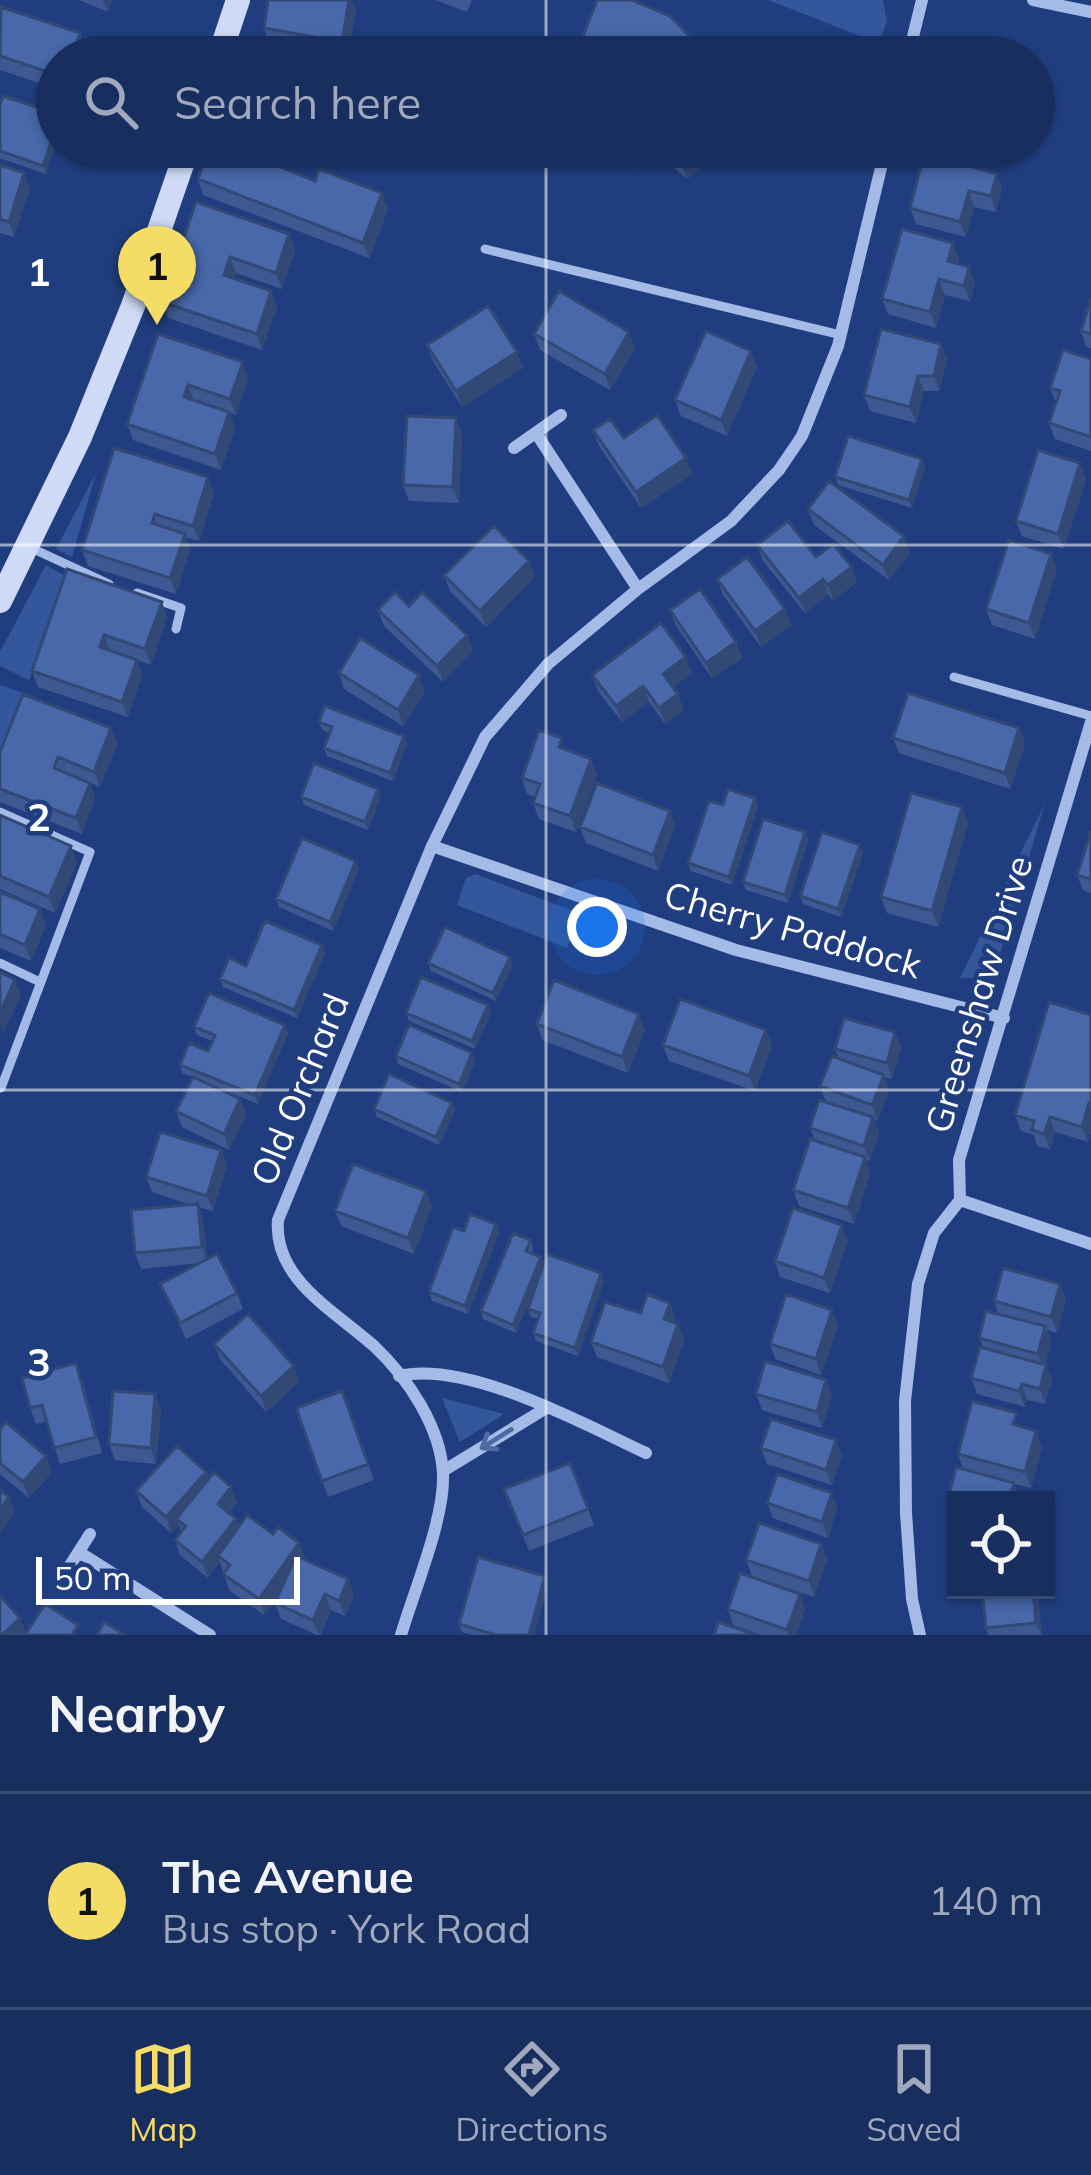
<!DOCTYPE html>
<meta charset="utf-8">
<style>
body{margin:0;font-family:Mulish,sans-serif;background:#213665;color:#f1f3f6}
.controls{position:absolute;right:36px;bottom:36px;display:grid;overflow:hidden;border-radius:0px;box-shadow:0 3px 9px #0004}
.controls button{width:108px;height:108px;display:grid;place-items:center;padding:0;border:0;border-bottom:3px solid #364a74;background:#182e5f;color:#f1f3f6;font:60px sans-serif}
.scale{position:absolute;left:36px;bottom:30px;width:264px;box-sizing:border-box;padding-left:12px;border:6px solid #fff;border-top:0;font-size:33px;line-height:42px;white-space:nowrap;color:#fff;-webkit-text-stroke:9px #203e7f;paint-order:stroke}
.you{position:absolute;left:597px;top:927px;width:42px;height:42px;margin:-30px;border:9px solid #fff;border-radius:50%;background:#1a73e8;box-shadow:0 0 0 18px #1a73e833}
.badge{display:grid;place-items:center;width:78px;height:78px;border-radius:50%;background:#f5dd65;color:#111;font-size:39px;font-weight:700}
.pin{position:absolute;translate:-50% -99px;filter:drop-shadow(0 3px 6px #0008)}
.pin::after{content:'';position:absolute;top:63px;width:42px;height:36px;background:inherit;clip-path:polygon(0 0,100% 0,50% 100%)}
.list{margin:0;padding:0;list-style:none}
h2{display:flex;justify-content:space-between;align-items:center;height:156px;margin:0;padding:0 48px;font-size:51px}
h2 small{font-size:39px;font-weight:400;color:#9fa8bd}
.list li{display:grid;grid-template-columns:78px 1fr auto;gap:36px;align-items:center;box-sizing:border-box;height:216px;padding:0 48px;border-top:3px solid #364a74}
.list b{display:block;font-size:45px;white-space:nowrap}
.list p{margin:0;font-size:39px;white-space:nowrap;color:#9fa8bd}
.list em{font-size:39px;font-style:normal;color:#9fa8bd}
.icon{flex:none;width:66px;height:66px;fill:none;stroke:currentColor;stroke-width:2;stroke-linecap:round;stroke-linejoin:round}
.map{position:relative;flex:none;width:1091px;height:1635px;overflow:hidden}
.search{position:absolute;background:#182e5f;box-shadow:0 3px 9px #0004;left:36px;right:36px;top:36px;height:132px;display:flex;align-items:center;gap:30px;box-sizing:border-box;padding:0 42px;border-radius:66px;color:#9fa8bd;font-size:45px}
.sheet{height:372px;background:#182e5f}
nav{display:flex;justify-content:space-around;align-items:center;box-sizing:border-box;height:168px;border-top:3px solid #364a74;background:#182e5f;font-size:33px;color:#9fa8bd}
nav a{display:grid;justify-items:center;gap:6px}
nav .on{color:#f5dd65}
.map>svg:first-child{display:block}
</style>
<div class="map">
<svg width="1091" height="1635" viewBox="0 0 1091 1635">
<rect width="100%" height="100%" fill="#203e7f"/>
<path fill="#33569d" d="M768 0H883L887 22 878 43Z
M96 473 72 557 56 549Z
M46 565 67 577 29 680 0 666V652Z
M0 685 23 693 0 751Z
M1045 803 999 957C989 973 979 980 960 978Z
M475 874 579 913 567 948 457 905 466 878Z
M442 1398 504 1414 460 1442Z"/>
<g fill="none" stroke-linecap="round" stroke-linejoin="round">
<path stroke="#a4bbe8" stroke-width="9" d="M485 249 841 335
M27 546 109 584
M137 593 181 608 176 629
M954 677 1091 716
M0 812 90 852 1 1088
M0 963 40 982"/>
<path stroke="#a4bbe8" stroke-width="12" d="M1033 0 1091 12
M908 57 922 0
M536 433 638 589
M514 448 561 415
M432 846 736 950 1004 1018
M960 1200 1091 1244
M399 1376C467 1360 584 1424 646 1453
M443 1471 548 1407
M79 1552 210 1635
M67 1570 90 1534
M401 1635C414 1591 445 1518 443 1474 441 1427 407 1377 374 1346 335 1311 273 1279 278 1220L432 846 485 737 548 664 638 589 731 521 779 470 802 436 838 346 886 147
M920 1635 912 1599 906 1513 905 1401 918 1284 934 1233 960 1200 959 1160 1091 722"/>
<path stroke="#cfdbf6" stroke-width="24" d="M219 57 238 0
M0 601 80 437 133 306 188 147"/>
</g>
<path fill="#3e5991" d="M79 0H112L108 12Z
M435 0H472L467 12Z
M1 7 85 49 57 57V89L0 70Z
M356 11 347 57 269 44 264 28Z
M0 104 57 114 46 174 0 158Z
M210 147H329L320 168 288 156 283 168 315 181 382 193 388 209 369 258 203 195 198 179Z
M613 147H726L687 179 655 151 639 169Z
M0 165 30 188 14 237 0 233Z
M977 168 1002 189 996 212 974 207 966 237 916 224 910 208Z
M196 202 289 234 295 250 282 289 236 273 234 278 271 291 277 306 262 350 168 318 162 302Z
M959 259 958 264 975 283 970 301 945 295 936 328 888 314 882 299Z
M1091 298V348L1086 347 1081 331Z
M158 334 248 378 236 415 229 412 235 428 221 470 133 440 127 424Z
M534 334 635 348 610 390 540 350Z
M941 344 947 360 939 391H924L916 423 870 411 864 395Z
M427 345 517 352 523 368 462 407 433 361Z
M1091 359V451L1055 439 1049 423 1056 403 1050 388Z
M757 367 727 436 681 416 675 400Z
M593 430 624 438 692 474 641 508 599 446Z
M462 434 459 503 409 501 403 485Z
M114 448 214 493 199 541 186 537 190 549 176 594 88 566 82 550Z
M925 467 912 508 838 485 835 477Z
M1086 479 1064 549 1022 536 1016 521Z
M808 509 910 552 889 580 814 525Z
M757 545 816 557 857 582 833 601 828 594 805 613 763 561Z
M67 569 167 617 151 665 137 660 142 675 128 717 38 687 32 671Z
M1057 569 1035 639 992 625 986 609Z
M444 575 535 577 486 627 450 591Z
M717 579 791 625 761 647 723 595Z
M409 606 467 635 473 651 443 682 384 626 378 610Z
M670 610 736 642 742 658 712 678 676 626Z
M339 673 425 691 403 726 344 689Z
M692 673 673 687 684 710 665 724 649 702 622 722 598 691 592 675Z
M319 722 404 736 407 744 393 781 327 756 324 748 330 733 322 730Z
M111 728 117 744 100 787 90 783 95 798 82 834 0 802V752Z
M1019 728 1025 744 1010 789 899 753 893 738Z
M566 750 591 759 597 775 576 832 539 819 533 803 536 797 527 794 522 778Z
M301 797H381L368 830 304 805Z
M755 798 758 806 732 885 691 871 688 863Z
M962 807 968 823 938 927 887 913 881 897Z
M670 811 675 826 658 871 586 843 580 827Z
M0 815 71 846 77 862 55 913 0 889Z
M1091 831V893L1083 890 1077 875Z
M805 832 808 840 788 903 746 890 743 882Z
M863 853 841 917 803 904 800 896Z
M359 869 333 931 279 907 276 899Z
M0 892 46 925 31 961 0 948Z
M325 953 297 1018 223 987 220 979 246 966Z
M428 963 513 965 496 1001 431 971Z
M406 1013H491L475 1049 409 1021Z
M1091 1015V1132L1088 1142 1055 1132 1050 1149 1037 1146 1034 1135 1021 1131 1015 1115Z
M537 1024 645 1030 628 1073 542 1040Z
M194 1027 288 1033 258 1104 196 1078 240 1099 246 1115 229 1150 182 1127 176 1111 193 1077 182 1073 180 1065 208 1051 212 1041 197 1035Z
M766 1030 772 1046 755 1091 669 1061 663 1045Z
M895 1032 901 1048 892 1079 884 1077 889 1091 878 1121 874 1119 879 1133 870 1161 866 1160 870 1173 854 1224 799 1206 793 1190 815 1141 810 1128 826 1102 820 1086 839 1058 835 1049Z
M472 1053 475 1061 462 1092 398 1064 396 1056Z
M374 1109 455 1111 439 1145 377 1117Z
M221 1150 227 1166 213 1211 199 1207 203 1220 207 1260 237 1293 243 1309 186 1339 160 1284 200 1263 141 1269 135 1253 191 1205 152 1192 146 1177Z
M426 1191 432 1206 414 1254 341 1226 335 1211Z
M499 1232 468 1314 432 1301 429 1292Z
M531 1240 533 1248 532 1253 541 1257 544 1264 604 1281 578 1356 536 1341 533 1333 538 1319 531 1317 528 1309 540 1275 516 1333 483 1319 481 1311Z
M848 1240 830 1293 780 1277 775 1261Z
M1060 1284 1066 1300 1057 1333 1047 1330 1051 1342 1045 1364 1052 1380 1045 1404 1027 1400 1025 1407 977 1394 971 1378 983 1348 979 1338 998 1314 994 1301Z
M641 1313 676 1318 674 1323 678 1324 684 1340 669 1383 597 1357 591 1342Z
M838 1326 821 1375 775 1359 770 1344Z
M214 1344 294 1366 299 1382 266 1412 220 1359Z
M82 1379 102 1453 60 1464 46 1421 36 1424 30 1408Z
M342 1391 374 1480 328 1497 296 1408Z
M756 1394 832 1395 822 1428 762 1410Z
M161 1410 156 1464 115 1460 109 1444Z
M1022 1427 1036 1431 1042 1447 1031 1488 1014 1484 1019 1500H956V1511H954L949 1495 963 1469 958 1454Z
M0 1429 46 1456 52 1472 29 1498 0 1474Z
M836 1440 842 1456 832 1485 767 1464 761 1448Z
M570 1463 594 1525 529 1551 504 1489Z
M206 1472 208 1479 231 1487 237 1503 229 1513 236 1519 239 1526 273 1534 299 1543 304 1559 348 1579 354 1595 345 1616 331 1610 320 1635H317L281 1619 275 1603 279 1595 264 1615 229 1590 220 1562 208 1578 180 1555 175 1540 181 1532 179 1525 171 1533 142 1507 136 1491Z
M767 1503 837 1509 828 1538 773 1518Z
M821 1544 827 1560 814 1597 752 1576 746 1560Z
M545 1576 548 1584 534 1635H472L462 1632 459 1624Z
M1037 1590 1042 1635H988L986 1628Z
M800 1594 805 1610 796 1635H761L733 1625 728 1609Z"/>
<path fill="#324976" d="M103 0H112L108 12Z
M349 0H352L356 11 347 57 342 42Z
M80 33 85 49 82 57H72Z
M57 124V141L46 174 43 166Z
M280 147H285L288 156 279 180 273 164Z
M317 147H329L320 168 315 152Z
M631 147H654L655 151 639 169Z
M680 147H726L687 179 676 150Z
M24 173 30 188 14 237 9 222Z
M997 174 1002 189 996 212 991 196Z
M969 191 974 207 966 237 960 222Z
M382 193 388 209 369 258 363 243Z
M289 234 295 250 282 289 276 273Z
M953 243 959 259 954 277 948 261Z
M230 257 236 273 230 290 224 275Z
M969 267 975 283 970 301 964 286Z
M939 279 945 295 936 328 930 312Z
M271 291 277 306 262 350 257 334Z
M629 332 635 348 610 390 605 374Z
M941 344 947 360 939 391 934 376Z
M751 351 757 367 727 436 721 420Z
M517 352 523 368 462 407 456 391Z
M243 362 248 378 236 415 230 399Z
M918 376 924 391 916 423 910 407Z
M188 385 194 400 184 397Z
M229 412 235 428 221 470 215 454Z
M456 418 462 434 459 503 453 487Z
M686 458 692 474 641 508 636 492Z
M922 459 925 467 912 508 909 500Z
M1080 463 1086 479 1064 549 1058 534Z
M208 477 214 493 199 541 193 526Z
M185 534 190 549 176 594 170 578Z
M904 536 910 552 889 580 883 565Z
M1051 554 1057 569 1035 639 1029 623Z
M529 561 535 577 486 627 480 611Z
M852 567 857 582 833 601 828 585Z
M823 579 828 594 805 613 799 598Z
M162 602 167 617 151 665 145 649Z
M785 609 791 625 761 647 755 631Z
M104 635 110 651 100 647Z
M467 635 473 651 443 682 437 666Z
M736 642 742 658 712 678 706 663Z
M686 657 692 673 669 690 663 674Z
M137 660 142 675 128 717 122 702Z
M419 675 425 691 403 726 398 710Z
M643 686 649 702 622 722 616 706Z
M678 694 684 710 665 724 659 708Z
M111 728 117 744 100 787 94 772Z
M1019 728 1025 744 1010 789 1005 773Z
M404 736 407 744 393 781 390 773Z
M591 759 597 775 576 832 570 816Z
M90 783 95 798 82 834 76 818Z
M378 789 381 797 368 830 365 822Z
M755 798 758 806 732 885 729 877Z
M962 807 968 823 938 927 932 911Z
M670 811 675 826 658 871 653 855Z
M805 832 808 840 788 903 785 895Z
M860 845 863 853 841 917 838 909Z
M71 846 77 862 55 913 49 897Z
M356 861 359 869 333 931 330 922Z
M40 909 46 925 31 961 25 945Z
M322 945 325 953 297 1018 294 1010Z
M510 957 513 965 496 1001 493 993Z
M15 980 21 996 3 1033 0 1025V1012Z
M488 1005 491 1013 475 1049 472 1041Z
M639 1014 645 1030 628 1073 622 1057Z
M285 1025 288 1033 258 1104 255 1095Z
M766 1030 772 1046 755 1091 749 1076Z
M895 1032 901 1048 892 1079 887 1063Z
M472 1053 475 1061 462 1092 459 1084Z
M884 1075 889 1091 878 1121 872 1105Z
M240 1099 246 1115 229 1150 224 1134Z
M452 1103 455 1111 439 1145 436 1137Z
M1089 1103 1091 1108V1132L1088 1142 1082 1127Z
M873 1117 879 1133 870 1161 864 1146Z
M1050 1117 1055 1132 1050 1149 1044 1134Z
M221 1150 227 1166 213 1211 207 1196Z
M865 1157 870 1173 854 1224 848 1208Z
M426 1191 432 1206 414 1254 408 1238Z
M198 1204 203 1220 207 1263 202 1247Z
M496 1224 499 1232 468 1314 465 1306Z
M842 1225 848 1240 830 1293 824 1278Z
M541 1257 544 1265 516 1333 513 1325Z
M601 1273 604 1281 578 1356 575 1348Z
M1060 1284 1066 1300 1057 1333 1051 1317Z
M670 1303 676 1318 670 1335 664 1319Z
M832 1310 838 1326 821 1375 816 1359Z
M678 1324 684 1340 669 1383 663 1367Z
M1045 1326 1051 1342 1044 1370 1038 1354Z
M1046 1365 1052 1380 1045 1404 1040 1389Z
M294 1366 299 1382 266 1412 261 1396Z
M826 1380 832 1395 822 1428 817 1412Z
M1022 1384 1027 1400 1025 1407 1019 1391Z
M155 1394 161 1410 156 1464 151 1448Z
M1036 1431 1042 1447 1031 1488 1025 1472Z
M836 1440 842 1456 832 1485 826 1470Z
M46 1456 52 1472 29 1498 23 1482Z
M206 1472 212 1488 176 1519 179 1525 171 1533 166 1517Z
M1014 1483 1020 1499 1019 1500H1009Z
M231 1487 237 1503 223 1520 218 1504Z
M832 1493 837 1509 828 1538 822 1522Z
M9 1497 15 1513 0 1533V1510Z
M236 1519 242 1535 218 1556 220 1562 208 1578 202 1562Z
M299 1543 305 1558 264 1615 259 1599Z
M821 1544 827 1560 814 1597 809 1581Z
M545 1576 548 1584 534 1635H529Z
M348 1579 354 1595 345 1616 339 1601Z
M1033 1590H1037L1042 1635 1036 1623Z
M325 1594 331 1610 319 1635 313 1620Z
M800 1594 805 1610 796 1635H788L787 1630Z
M20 1618 26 1633 24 1635H2Z"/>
<path fill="#4868a9" stroke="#324976" stroke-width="3" d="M268 0H349L342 42 264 28Z
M597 0H632L670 16 709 57H575Z
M1 7 80 33 72 57H57V75L0 56Z
M949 51 972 57H948Z
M3 96 57 114V124L43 166 0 151V104Z
M210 147H280L273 164 315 181 319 169 382 193 363 243 198 179Z
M926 147H948L971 153 968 166 997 174 991 196 969 191 960 222 910 208Z
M0 165 24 173 9 222 0 219Z
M196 202 289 234 276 273 230 257 224 275 271 291 257 334 162 302Z
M902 229 953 243 948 261 969 267 964 286 939 279 930 312 882 299Z
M559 291 629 332 605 374 534 334Z
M1091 298V334L1081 331Z
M488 306 517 352 456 391 427 345Z
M881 329 941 344 934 376H918L910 407 864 395Z
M706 331 751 351 721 420 675 400Z
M158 334 243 362 230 399 188 385 184 397 229 412 215 454 127 424Z
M1063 350 1091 359V437L1049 423 1060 391 1050 388Z
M657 415 686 458 636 492 593 430 610 419 624 438Z
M407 416 456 418 453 487 403 485Z
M848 436 922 459 909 500 835 477Z
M114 448 208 477 193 526 155 514 152 523 185 534 170 578 82 550Z
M1038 450 1080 463 1058 534 1016 521Z
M829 481 904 536 883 565 808 509Z
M788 521 816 557 833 544 852 567 828 585 823 579 799 598 757 545Z
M494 526 529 561 480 611 444 575Z
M1009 540 1051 554 1029 623 986 609Z
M747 557 785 609 755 631 717 579Z
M67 569 162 602 145 649 104 635 100 647 137 660 122 702 32 671Z
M700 589 736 642 706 663 670 610Z
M395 592 409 606 422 592 467 635 437 666 378 610Z
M661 623 686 657 663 674 678 694 659 708 643 686 616 706 592 675Z
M360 638 419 675 398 710 339 673Z
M908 693 1019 728 1005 773 893 738Z
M23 694 111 728 94 772 58 757 54 768 90 783 76 818 0 789V752Z
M325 706 404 736 390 773 324 748 332 727 319 722Z
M539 730 562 738 559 747 591 759 570 816 533 803 540 784 522 778Z
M314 763 378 789 365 822 301 797Z
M597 783 670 811 653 855 580 827Z
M728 789 755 798 729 877 688 863 709 801 723 805Z
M911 793 962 807 932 911 881 897Z
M0 815 71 846 49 897 0 876Z
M763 819 805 832 785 895 743 882Z
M1091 831V879L1077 875Z
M822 832 860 845 838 909 800 896Z
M302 838 356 861 330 922 276 899Z
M0 892 40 909 25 945 0 934Z
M265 921 322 945 294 1010 220 979 229 958 246 966Z
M445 927 510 957 493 993 428 963Z
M0 972 15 980 0 1012Z
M421 977 488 1005 472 1041 406 1013Z
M554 980 639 1014 622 1057 537 1024Z
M209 993 285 1025 255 1095 180 1065 189 1043 208 1051 215 1035 194 1027Z
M680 999 766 1030 749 1076 663 1045Z
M1049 1002 1091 1015V1103H1089L1082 1127 1050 1117 1044 1134 1032 1130 1034 1121 1015 1115Z
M844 1018 895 1032 887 1063 835 1049Z
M409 1025 472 1053 459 1084 396 1056Z
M832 1056 884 1075 872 1105 820 1086Z
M389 1074 452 1103 436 1137 374 1109Z
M193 1077 240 1099 224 1134 176 1111Z
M819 1100 873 1117 864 1146 810 1128Z
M160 1132 221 1150 207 1196 146 1177Z
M810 1139 865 1157 848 1208 793 1190Z
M353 1164 426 1191 408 1238 335 1211Z
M198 1204 202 1247 135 1253 131 1210Z
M793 1208 842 1225 824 1278 775 1261Z
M470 1214 496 1224 465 1306 429 1292 453 1227 464 1231Z
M513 1233 531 1240 526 1251 541 1257 513 1325 481 1311Z
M217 1254 237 1293 180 1323 160 1284Z
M547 1254 601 1273 575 1348 533 1333 540 1313 528 1309Z
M1003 1268 1060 1284 1051 1317 994 1301Z
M647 1294 670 1303 664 1319 678 1324 663 1367 591 1342 605 1302 641 1313Z
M786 1294 832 1310 816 1359 770 1344Z
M986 1311 1045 1326 1038 1354 979 1338Z
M248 1314 294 1366 261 1396 214 1344Z
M980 1347 1046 1365 1040 1389 1022 1384 1019 1391 971 1378Z
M765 1361 826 1380 817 1412 756 1394Z
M76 1363 96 1437 54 1448 42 1405 30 1408 22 1378Z
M113 1391 155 1394 151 1448 109 1444Z
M342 1391 368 1464 322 1481 296 1408Z
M972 1401 1017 1413 1013 1424 1036 1431 1025 1472 958 1454Z
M771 1419 836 1440 826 1470 761 1448Z
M6 1422 46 1456 23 1482 0 1463V1429Z
M177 1446 206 1472 166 1517 136 1491Z
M570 1463 588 1509 523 1535 504 1489Z
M956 1467 1014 1483 1009 1500H966L949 1495Z
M214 1472 231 1487 218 1504 236 1519 202 1562 175 1540 186 1526 176 1519Z
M777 1474 832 1493 822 1522 767 1503Z
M0 1490 9 1497 0 1510Z
M247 1515 273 1534 278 1527 299 1543 259 1599 223 1574 230 1565 218 1556Z
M759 1523 821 1544 809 1581 746 1560Z
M296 1556 348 1579 339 1601 325 1594 313 1620 275 1603Z
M478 1557 545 1576 529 1635H496L459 1624Z
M740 1573 800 1594 787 1630 728 1609Z
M982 1590H1033L1036 1623 986 1628Z
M0 1596 20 1618 2 1635H0Z
M45 1604 78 1625 72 1635H25Z
M104 1622 125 1635H97Z
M718 1622 756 1635H714Z"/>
<defs><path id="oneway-shaft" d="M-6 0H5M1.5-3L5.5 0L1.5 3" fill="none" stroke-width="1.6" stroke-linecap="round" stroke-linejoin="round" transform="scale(3)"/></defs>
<use stroke="#4e6aa4" href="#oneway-shaft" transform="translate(496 1439) rotate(148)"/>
<path fill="none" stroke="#fff" stroke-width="3" stroke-opacity="0.55" d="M546 0V57M546 147V1635M0 545H1091M0 1090H1091"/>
<g text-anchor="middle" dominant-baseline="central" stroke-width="9" stroke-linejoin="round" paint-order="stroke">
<g font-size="36" fill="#fff" stroke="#203e7f">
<text transform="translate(793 929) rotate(16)">Cherry Paddock</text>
<text transform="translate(978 994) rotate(-73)">Greenshaw Drive</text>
<text transform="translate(299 1089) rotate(-68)">Old Orchard</text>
</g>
</g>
<g font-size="39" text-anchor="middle" font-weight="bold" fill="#fff" stroke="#203e7f" stroke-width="9" stroke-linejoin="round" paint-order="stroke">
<text x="39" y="286">1</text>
<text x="39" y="831">2</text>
<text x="39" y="1376">3</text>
</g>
</svg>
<div class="controls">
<button><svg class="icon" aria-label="locate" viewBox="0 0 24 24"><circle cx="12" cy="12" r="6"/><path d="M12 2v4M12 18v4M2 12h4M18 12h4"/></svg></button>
</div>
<div class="scale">50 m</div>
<div class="you"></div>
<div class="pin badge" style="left:157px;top:325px">1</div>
<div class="search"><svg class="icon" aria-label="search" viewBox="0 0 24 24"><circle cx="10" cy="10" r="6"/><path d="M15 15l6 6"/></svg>Search here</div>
</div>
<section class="sheet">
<h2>Nearby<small></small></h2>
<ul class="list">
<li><span class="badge">1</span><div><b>The Avenue</b><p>Bus stop · York Road</p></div><em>140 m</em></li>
</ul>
</section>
<nav>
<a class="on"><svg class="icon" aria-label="map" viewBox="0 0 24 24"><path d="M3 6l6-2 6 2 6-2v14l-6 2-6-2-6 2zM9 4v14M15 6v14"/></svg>Map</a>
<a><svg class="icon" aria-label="directions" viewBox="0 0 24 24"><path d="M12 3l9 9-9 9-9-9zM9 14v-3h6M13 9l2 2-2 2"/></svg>Directions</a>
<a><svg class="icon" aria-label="saved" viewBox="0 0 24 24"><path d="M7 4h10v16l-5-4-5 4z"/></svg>Saved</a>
</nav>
